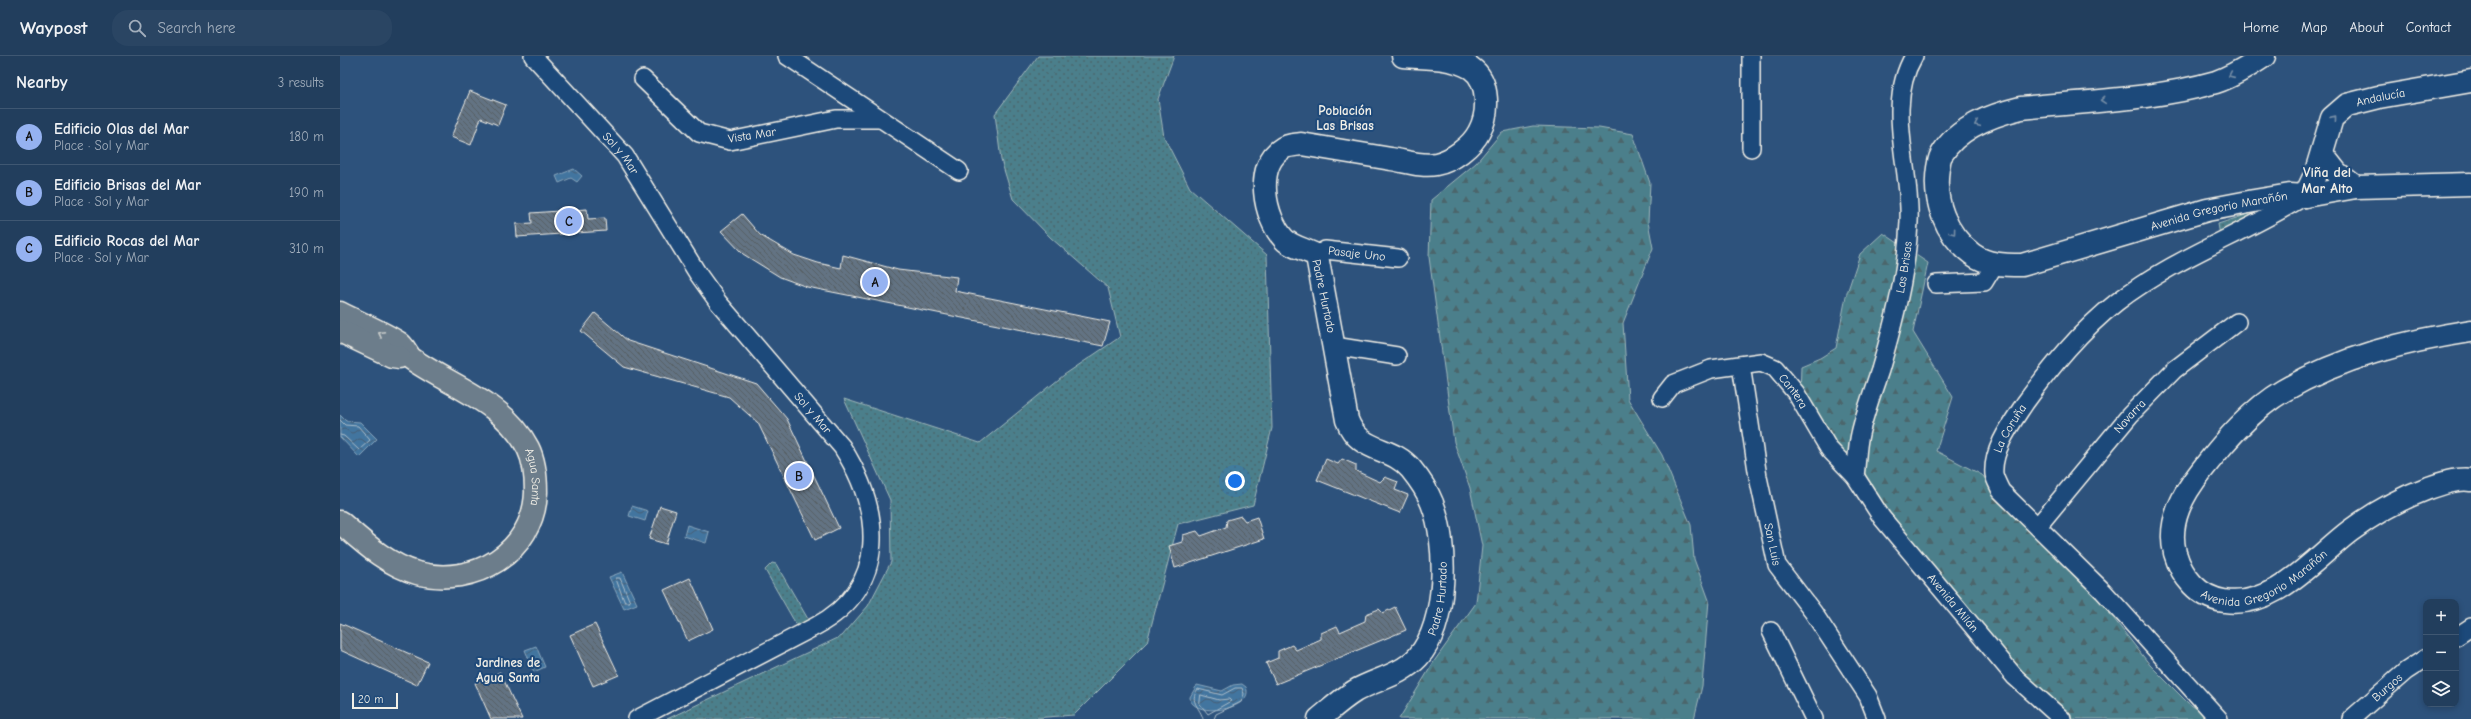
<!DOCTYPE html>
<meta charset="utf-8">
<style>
body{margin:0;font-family:"Comic Neue",sans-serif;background:#2a4563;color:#f1f3f6}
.controls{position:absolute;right:12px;bottom:12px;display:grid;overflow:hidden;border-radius:8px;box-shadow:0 2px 6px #0003}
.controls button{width:36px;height:36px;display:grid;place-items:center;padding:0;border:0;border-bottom:1px solid #3f5772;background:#223e5d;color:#f1f3f6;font:20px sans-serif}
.scale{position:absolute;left:12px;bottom:10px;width:46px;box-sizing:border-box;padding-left:4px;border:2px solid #f4f1e8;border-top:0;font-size:11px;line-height:14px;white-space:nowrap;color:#f4f1e8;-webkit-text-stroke:3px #1f4a7a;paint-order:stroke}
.you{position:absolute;left:895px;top:425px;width:14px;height:14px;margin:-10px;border:3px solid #fff;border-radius:50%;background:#1a73e8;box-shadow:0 0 0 6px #1a73e833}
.badge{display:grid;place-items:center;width:26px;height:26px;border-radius:50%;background:#95b2f1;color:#111;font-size:13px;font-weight:700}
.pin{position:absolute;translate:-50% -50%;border:2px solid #fff;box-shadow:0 1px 4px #0006}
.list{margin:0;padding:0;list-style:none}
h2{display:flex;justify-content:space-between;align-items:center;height:52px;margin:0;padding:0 16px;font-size:17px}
h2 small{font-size:13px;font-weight:400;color:#a2aebc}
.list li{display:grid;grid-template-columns:26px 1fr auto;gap:12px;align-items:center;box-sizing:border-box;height:56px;padding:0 16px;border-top:1px solid #3f5772}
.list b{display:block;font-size:15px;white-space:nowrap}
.list p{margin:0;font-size:13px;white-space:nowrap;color:#a2aebc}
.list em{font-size:13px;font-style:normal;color:#a2aebc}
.icon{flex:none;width:22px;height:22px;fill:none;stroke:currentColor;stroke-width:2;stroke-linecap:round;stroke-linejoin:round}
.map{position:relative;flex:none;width:2131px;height:663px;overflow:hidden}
header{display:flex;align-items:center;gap:24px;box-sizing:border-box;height:56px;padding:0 20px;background:#223e5d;border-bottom:1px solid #3f5772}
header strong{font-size:19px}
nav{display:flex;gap:22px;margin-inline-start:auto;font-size:14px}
.search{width:280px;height:36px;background:#2a4563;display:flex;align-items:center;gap:10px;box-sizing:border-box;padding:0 14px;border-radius:16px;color:#a2aebc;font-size:15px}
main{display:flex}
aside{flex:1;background:#223e5d}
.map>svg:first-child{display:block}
</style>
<header>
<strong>Waypost</strong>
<div class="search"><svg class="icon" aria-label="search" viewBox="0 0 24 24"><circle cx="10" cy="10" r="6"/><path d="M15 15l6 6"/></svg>Search here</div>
<nav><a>Home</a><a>Map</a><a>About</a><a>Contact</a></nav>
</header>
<main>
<aside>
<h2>Nearby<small>3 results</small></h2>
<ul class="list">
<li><span class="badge">A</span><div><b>Edificio Olas del Mar</b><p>Place · Sol y Mar</p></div><em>180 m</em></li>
<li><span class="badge">B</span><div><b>Edificio Brisas del Mar</b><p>Place · Sol y Mar</p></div><em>190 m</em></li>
<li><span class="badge">C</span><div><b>Edificio Rocas del Mar</b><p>Place · Sol y Mar</p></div><em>310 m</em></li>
</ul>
</aside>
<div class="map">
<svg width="2131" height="663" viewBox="0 0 2131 663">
<defs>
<pattern id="grass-dots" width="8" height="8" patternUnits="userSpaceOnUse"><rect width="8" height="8" fill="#4c7f8b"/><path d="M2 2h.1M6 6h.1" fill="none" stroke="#4b666c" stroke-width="1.8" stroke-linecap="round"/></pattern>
<pattern id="forest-firs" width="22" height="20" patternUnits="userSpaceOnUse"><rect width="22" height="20" fill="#4c7f8b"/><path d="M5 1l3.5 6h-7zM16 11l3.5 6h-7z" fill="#4b666c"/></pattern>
<pattern id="water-waves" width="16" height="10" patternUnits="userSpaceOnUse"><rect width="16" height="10" fill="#42749f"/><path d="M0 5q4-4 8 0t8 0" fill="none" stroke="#465e72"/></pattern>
<pattern id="building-back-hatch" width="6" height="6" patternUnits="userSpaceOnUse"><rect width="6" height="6" fill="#647383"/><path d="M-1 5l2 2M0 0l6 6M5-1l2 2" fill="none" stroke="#565e64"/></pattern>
</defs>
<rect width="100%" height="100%" fill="#2d527c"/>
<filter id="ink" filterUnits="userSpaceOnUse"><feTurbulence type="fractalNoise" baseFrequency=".025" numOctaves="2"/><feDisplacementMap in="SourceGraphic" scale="8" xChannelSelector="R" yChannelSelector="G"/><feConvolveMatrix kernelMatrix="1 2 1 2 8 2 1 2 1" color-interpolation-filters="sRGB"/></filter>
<g filter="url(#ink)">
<path fill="url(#grass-dots)" stroke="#a0b8ba" d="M698 0H834L818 43 824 81 850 132 927 199 932 372 913 449 838 468 807 586 734 659 680 663H327L502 580 528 550 551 506 550 444 504 343 640 387 724 319 780 281 768 232 711 182 673 143 661 104 655 58Z
M1924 153 1927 157 1880 179 1878 168Z
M432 507 436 508 468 563 467 567 459 571 457 570 425 514Z"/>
<path fill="url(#forest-firs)" stroke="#a0b8ba" d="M1193 70 1259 72 1293 78 1310 127 1308 166 1313 192 1283 267 1288 343 1322 399 1351 469 1354 503 1369 544 1362 630 1354 663H1059L1095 604 1136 547 1142 490 1130 432 1114 386 1089 201 1091 144 1136 107 1162 76Z
M1543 177 1588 207 1573 276 1613 341 1596 395 1642 419 1684 468 1745 526 1810 609 1848 647 1872 663H1731L1682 620 1625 559 1523 421 1460 342 1461 310 1480 302 1496 292 1506 240 1520 198Z"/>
<path fill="url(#water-waves)" stroke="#89a6bc" d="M234 113 242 120 237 126 231 122 219 127 216 120Z
M0 359 6 365 20 366 37 383 19 401 0 381Z
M292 450 308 455 305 465 289 460Z
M347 469 369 476 366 487 344 480Z
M282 516 297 548 284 553 269 521Z
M196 590 205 611 194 616 185 594Z
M902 628 906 631C916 655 850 663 850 641L857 629 882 635 893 629Z"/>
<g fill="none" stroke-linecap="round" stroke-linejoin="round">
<path stroke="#adbfcb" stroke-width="1" d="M0 364 5 369 18 370 30 384 19 394 4 380 0 379
M276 522H280L290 546H285Z
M861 639 879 644 889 643 891 645 868 658 860 648Z
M863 663C861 652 848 646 858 633L882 639 895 632H902L904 638 901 646 876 658 874 663"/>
</g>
<path fill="url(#building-back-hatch)" stroke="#f4f1e8" d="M130 35 166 49 158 69 141 62 131 89 111 81Z
M247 153 248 163 265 162 266 175 177 181 176 168 192 167 191 157Z
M402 158 420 179 454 199 478 207 501 212 503 199 558 214 617 221 615 235 770 266 763 290 467 231 440 221 403 198 381 175Z
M255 257 288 285 416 327 447 363 499 472 475 484 418 367 389 341 284 311 241 275Z
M986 403 998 408 1002 403 1016 409V415L1040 426 1045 421 1058 426 1055 434 1068 439 1060 457 977 424Z
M320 450 336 455 326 488 309 483Z
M901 460 905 465 917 461 924 483 835 512 829 490 842 486 843 479 857 475 861 480 886 471 887 464Z
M350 522 373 573 348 585 324 534Z
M1055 551 1066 574 936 628 926 607 938 602V595L952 589 956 594 981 583V577L997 570 1000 576 1025 565 1026 558 1039 553 1043 557Z
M0 567 88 606 77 629 0 594Z
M255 568 279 619 253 630 230 579Z
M160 616 182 663H151L135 627Z"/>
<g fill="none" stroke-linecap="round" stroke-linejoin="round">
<g stroke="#f4f1e8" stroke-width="20">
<g id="street">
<path id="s1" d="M193 0 285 100 358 218 378 246 502 391C542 454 550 530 476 570L297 663"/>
<path d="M447 0 619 115"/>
<path d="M303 23 359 77 390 85 496 63H540"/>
<path d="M1411 92V0"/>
<path id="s2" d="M977 200 985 194 1058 202"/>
<path d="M1596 228 1644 226 1655 208"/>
<path d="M994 290 1057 300"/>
<path id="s3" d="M1401 309 1418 421 1437 509 1473 556 1528 640 1537 663"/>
<path id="s4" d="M1322 342 1333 328 1371 313 1421 306 1435 312 1456 337 1489 393 1515 420 1542 462 1675 621 1722 663"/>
<path id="s5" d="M1515 420C1517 406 1517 391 1520 378 1525 356 1533 335 1540 314 1554 266 1567 216 1569 166 1572 113 1544 50 1574 0"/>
<path id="s6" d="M1698 470 1790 359 1834 314 1897 266"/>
<path d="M1431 575 1474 663"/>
<path d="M2116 581 2131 571"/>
<path id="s7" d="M1879 663 1763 535 1661 435C1659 430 1655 424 1654 418 1652 393 1672 367 1685 347 1712 310 1741 274 1777 246 1834 202 1904 178 1965 140"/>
<path id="s8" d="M2011 663 2066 615 2086 602"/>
</g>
</g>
<g stroke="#f4f1e8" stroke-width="25">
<g id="secondary">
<path id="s9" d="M1924 0C1909 10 1893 20 1876 26 1813 44 1745 45 1681 52 1652 59 1618 71 1602 98 1599 102 1599 108 1598 112 1593 144 1605 178 1632 198 1647 209 1665 209 1682 209L1867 154 1914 145 1950 139 1965 140 2016 131 2131 128"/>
<path d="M1982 98 1997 117 2016 131"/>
<path id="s10" d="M1965 140 1975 119 1992 62 2007 49 2039 41 2131 25"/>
<path id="s11" d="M2131 275C2066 285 2001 301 1943 335 1912 353 1884 386 1862 414 1843 438 1827 466 1835 497 1842 521 1858 541 1884 545 1935 553 1974 502 2010 475 2033 458 2059 443 2086 433 2100 428 2116 422 2131 424"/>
<path id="s12" d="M979 663C990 654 1002 643 1015 635 1036 623 1060 620 1078 601 1108 568 1108 486 1092 447 1087 434 1080 424 1071 413 1051 389 1020 398 1007 364L977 200C968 194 951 191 944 183 924 162 914 109 943 92 948 89 956 89 961 88 991 93 1021 98 1051 103 1065 105 1082 111 1096 108 1112 105 1132 90 1139 76 1149 58 1150 25 1131 12 1111 0 1085 2 1063 0"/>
</g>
</g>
<g stroke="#f4f1e8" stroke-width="25">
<g id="primary">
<path id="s13" d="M0 257C19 267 41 275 59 287 65 291 67 299 72 303 112 331 164 346 188 392 195 406 196 421 196 436 194 496 134 532 77 517 47 509 23 486 0 466"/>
<path d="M0 275 52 300 59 301"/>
</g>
</g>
<use href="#street" stroke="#1f4a7a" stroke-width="17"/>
<use href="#secondary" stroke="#1f4a7a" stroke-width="22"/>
<use href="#primary" stroke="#6c7d8b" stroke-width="22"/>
</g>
<defs><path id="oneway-chevron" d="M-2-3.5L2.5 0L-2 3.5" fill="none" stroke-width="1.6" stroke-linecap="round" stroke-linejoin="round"/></defs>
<g stroke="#748da6">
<use href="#oneway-chevron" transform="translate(1891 19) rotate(156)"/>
<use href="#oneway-chevron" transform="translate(1763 44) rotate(175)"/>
<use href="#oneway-chevron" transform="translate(1994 62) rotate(-51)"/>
<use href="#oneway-chevron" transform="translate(1637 68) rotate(155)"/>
<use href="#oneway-chevron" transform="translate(1613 176) rotate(54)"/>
</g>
<use stroke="#cbcecc" href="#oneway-chevron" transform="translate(41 278) rotate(-153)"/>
</g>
<g text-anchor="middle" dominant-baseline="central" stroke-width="4" stroke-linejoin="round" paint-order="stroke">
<g font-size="12" fill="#f4f1e8" stroke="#1f4a7a">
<text stroke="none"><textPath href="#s10" startOffset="137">Andalucía</textPath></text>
<text transform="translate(412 79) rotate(-9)">Vista Mar</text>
<text stroke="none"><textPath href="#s1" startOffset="131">Sol y Mar</textPath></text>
<text stroke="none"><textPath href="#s9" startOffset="714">Avenida Gregorio Marañón</textPath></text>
<text stroke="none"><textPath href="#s2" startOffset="42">Pasaje Uno</textPath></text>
<text stroke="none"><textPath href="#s5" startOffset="215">Las Brisas</textPath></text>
<text transform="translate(984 240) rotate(78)">Padre Hurtado</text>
<text stroke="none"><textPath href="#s4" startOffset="154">Cantera</textPath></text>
<text stroke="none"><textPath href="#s1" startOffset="455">Sol y Mar</textPath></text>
<text stroke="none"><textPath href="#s6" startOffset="143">Navarra</textPath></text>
<text stroke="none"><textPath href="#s7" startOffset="383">La Coruña</textPath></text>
<text stroke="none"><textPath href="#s13" startOffset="265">Agua Santa</textPath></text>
<text stroke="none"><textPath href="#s3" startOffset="182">San Luis</textPath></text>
<text stroke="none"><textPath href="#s11" startOffset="522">Avenida Gregorio Marañón</textPath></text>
<text stroke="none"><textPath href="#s12" startOffset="181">Padre Hurtado</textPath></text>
<text stroke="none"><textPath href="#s4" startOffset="420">Avenida Milán</textPath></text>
<text stroke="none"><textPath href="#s8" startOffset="48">Burgos</textPath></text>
</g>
<g font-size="13" font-weight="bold" fill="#f4f1e8" stroke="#1f4a7a">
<text x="1005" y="54">Población<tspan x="1005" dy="15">Las Brisas</tspan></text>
<text x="168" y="606">Jardines de<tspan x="168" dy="15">Agua Santa</tspan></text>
</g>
<g font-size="14" font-weight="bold" fill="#f4f1e8" stroke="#1f4a7a">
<text x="1987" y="116">Viña del<tspan x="1987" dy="16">Mar Alto</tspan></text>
</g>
</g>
</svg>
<div class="controls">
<button>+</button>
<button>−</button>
<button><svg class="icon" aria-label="layers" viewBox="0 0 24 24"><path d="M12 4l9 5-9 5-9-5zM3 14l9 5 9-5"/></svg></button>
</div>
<div class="scale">20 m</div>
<div class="you"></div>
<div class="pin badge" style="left:535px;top:226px">A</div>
<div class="pin badge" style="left:459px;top:420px">B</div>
<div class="pin badge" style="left:229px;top:165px">C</div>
</div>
</main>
